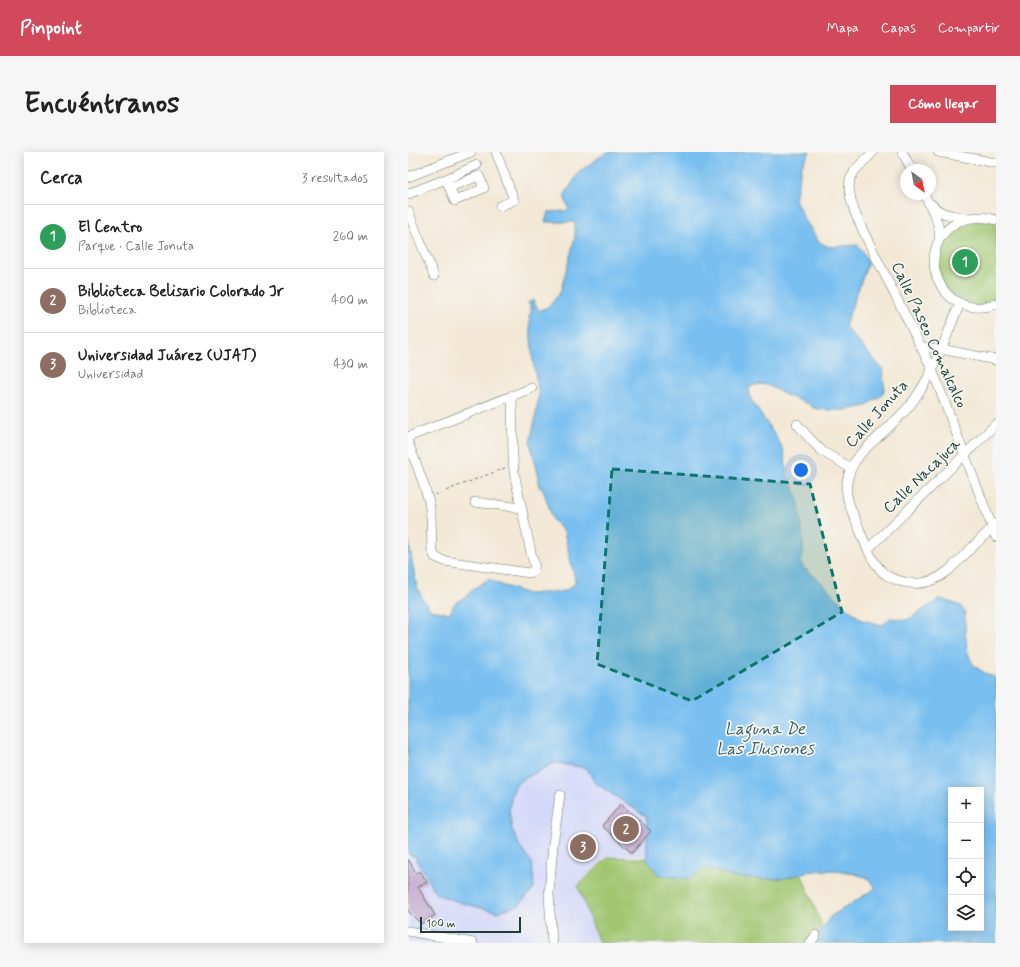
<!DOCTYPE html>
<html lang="es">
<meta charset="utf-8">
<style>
body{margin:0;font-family:Mynerve,sans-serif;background:#f6f6f6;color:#222}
.controls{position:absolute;right:12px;bottom:12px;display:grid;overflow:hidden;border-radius:0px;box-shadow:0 2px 10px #0003}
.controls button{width:36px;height:36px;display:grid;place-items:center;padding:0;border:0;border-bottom:1px solid #e0e0e0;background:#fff;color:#222;font:20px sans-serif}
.compass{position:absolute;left:492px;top:12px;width:36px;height:36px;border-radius:50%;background:#fff;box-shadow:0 2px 10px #0003;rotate:148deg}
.scale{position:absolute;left:12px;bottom:10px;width:101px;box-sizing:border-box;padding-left:4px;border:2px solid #1f3d34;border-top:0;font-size:11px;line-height:14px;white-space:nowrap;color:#1f3d34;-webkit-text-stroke:3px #f6f6f2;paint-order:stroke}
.you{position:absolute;left:393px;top:318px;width:14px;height:14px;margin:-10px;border:3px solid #fff;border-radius:50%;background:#1a73e8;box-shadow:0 0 0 6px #1a73e833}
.badge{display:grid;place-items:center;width:26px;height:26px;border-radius:50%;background:#d1495b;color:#fff;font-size:13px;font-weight:700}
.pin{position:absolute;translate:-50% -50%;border:2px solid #fff;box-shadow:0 1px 4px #0006}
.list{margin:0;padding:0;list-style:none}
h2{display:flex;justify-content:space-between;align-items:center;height:52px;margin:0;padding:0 16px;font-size:17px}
h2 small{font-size:13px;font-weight:400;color:#767676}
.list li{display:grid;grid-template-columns:26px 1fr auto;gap:12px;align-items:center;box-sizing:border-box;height:64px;padding:0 16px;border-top:1px solid #e0e0e0}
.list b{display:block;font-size:15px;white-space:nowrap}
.list p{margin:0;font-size:13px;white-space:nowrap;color:#767676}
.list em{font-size:13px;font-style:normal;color:#767676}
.icon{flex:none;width:22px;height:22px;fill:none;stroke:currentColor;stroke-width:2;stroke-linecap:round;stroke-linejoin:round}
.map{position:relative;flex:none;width:588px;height:791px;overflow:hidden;border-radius:0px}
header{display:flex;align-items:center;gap:24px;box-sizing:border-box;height:56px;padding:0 20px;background:#d1495b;color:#fff}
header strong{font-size:19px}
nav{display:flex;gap:22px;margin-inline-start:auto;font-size:14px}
.intro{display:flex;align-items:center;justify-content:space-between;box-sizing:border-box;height:96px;padding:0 24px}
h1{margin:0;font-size:28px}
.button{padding:10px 18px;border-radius:0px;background:#d1495b;color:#fff;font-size:14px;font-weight:700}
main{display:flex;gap:24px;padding:0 24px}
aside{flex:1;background:#fff;border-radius:0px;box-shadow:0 2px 10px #0003}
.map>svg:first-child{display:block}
</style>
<header>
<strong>Pinpoint</strong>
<nav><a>Mapa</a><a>Capas</a><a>Compartir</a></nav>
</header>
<div class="intro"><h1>Encuéntranos</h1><a class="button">Cómo llegar</a></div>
<main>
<aside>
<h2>Cerca<small>3 resultados</small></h2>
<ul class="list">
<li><span class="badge" style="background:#2e9e5b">1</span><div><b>El Centro</b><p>Parque · Calle Jonuta</p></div><em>260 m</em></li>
<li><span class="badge" style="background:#8d6e63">2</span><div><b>Biblioteca Belisario Colorado Jr</b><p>Biblioteca</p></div><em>400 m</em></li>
<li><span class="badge" style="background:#8d6e63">3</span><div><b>Universidad Juárez (UJAT)</b><p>Universidad</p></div><em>430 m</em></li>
</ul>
</aside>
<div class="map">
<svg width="588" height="791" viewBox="0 0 588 791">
<rect width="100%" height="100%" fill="#f6f6f2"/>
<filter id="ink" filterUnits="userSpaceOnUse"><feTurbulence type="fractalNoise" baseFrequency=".025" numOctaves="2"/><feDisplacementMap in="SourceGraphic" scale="8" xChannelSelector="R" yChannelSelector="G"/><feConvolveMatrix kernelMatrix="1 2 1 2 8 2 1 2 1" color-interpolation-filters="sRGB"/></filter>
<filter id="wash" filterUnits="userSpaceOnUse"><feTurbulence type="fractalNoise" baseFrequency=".012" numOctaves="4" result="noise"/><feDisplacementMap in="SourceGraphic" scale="16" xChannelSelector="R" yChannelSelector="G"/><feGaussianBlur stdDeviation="0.9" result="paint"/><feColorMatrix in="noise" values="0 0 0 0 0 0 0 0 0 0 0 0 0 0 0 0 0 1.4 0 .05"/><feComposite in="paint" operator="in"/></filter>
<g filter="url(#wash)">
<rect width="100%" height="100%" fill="#f3e8d5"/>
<path fill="#d4d8f9" d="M176 609 240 659 248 704H199L171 731 170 734 190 791H0V703L9 709 29 739 96 687 94 635 124 610Z"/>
<path fill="#a0c671" stroke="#608252" d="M588 68V152L569 155 536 138 527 101 549 71Z
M200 705 250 707 392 718 414 774 402 791H191L170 734Z"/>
<path fill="#79bff0" stroke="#4c7e92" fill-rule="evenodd" d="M199 0H402L394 13 387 47 394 63 411 90 421 95 450 93 460 108V111L438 171 437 176 442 180 476 219 475 227 477 236 473 244 464 249 459 254 437 258H418L405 256 401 252 378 243 361 234 355 232 341 234 342 246 370 288 376 300 380 326 383 327 391 352 395 389V404L393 411 396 416 411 428 439 456 454 468 475 473 482 466 499 468 532 447 551 453 557 460C557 474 556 505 568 515 574 520 581 523 588 526V791H405L422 765 468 736 458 725 435 719 416 718 398 720 378 726 354 727 325 725 297 716 281 727 251 723 239 708V665L187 631 179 616 146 611 110 630 104 641 101 659 104 677 111 693 124 711 126 736 111 753 89 760 54 751 28 742 7 705 0 702V385L8 432 13 444 22 458 42 461 46 452 58 445 65 437 81 427 93 433 120 442 157 439 167 432V427L156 380 145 368 135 337 131 335V325L122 290 127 268 131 243 125 209 121 163 123 162V157L120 150H122L125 156H126L123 149 125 148 131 159 140 155 152 141 167 86V70H137L140 60 157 59 161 57 156 44 172 19ZM543 638H573V776H543Z"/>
<g id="blocks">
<path fill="#bfa3cb" d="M213 652 243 679 224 701 194 674Z
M0 707 8 721 12 719 19 730 10 735 27 763 13 772 0 759Z"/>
</g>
</g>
<g filter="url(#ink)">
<use href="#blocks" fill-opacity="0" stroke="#69796c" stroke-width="1"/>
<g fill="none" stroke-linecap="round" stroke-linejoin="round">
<g stroke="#69796c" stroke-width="10">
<path id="minor" d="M88 0 106 48 92 54
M465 0 448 17 442 27 441 36 443 48 447 61 458 85 524 217 588 385
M494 0 504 18
M530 0 588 11
M0 25 63 0
M38 27 47 49 76 36 71 24 42 35
M0 42 38 27 69 13
M516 42C523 56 534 73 531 89
M523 52C535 65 543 62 559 66
M0 59 26 124
M588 68C576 64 564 64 552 69 502 92 530 172 588 152
M552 151C538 185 526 222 503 252 493 264 482 274 471 284 459 295 448 304 442 319 439 326 438 335 439 343 440 352 445 362 449 371 455 386 461 405 472 417 476 423 483 426 489 428 508 435 525 431 540 419L588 372
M513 195 533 197 588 208
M389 272 402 287 415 300 443 316
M0 285 124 236
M0 290 15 330 21 350 23 364 24 398 27 405 36 409 122 421C130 418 125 408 123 401L106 320 105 306 104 243
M67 350 113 356
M460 397 588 272
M0 779 65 791
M144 791 141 742 145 692 152 643
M402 791 408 783"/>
</g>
<path stroke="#69796c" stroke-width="1" stroke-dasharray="3 3" stroke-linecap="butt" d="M27 343 97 316"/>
<use href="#minor" stroke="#fff" stroke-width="9"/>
</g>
</g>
<path fill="#0f766e" fill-opacity="0.2" stroke="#0f766e" stroke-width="3" stroke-dasharray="8 5" stroke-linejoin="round" d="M204 317 402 332 434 460 284 549 189 512Z"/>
<g text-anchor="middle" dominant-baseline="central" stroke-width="3.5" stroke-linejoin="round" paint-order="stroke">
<g font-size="16" fill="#1f3d34" stroke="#f6f6f2">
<text transform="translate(521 183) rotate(65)">Calle Paseo Comalcalco</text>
<text transform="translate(469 262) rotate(-48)">Calle Jonuta</text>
<text transform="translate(514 324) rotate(-44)">Calle Nacajuca</text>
</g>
<g font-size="17" font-style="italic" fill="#365e63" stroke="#f6f6f2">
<text x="357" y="577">Laguna De<tspan x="357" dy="20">Las Ilusiones</tspan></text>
</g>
</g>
</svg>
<div class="controls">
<button>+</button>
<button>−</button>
<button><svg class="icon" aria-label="locate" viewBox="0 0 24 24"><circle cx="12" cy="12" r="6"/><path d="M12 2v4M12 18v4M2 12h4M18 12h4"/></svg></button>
<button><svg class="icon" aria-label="layers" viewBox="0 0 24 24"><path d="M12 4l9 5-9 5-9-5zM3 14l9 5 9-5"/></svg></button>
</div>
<svg class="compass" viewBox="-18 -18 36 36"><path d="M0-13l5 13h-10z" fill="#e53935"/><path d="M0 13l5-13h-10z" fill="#767676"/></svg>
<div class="scale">100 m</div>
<div class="you"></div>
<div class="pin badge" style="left:557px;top:110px;background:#2e9e5b">1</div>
<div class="pin badge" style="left:218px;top:677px;background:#8d6e63">2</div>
<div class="pin badge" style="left:175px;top:695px;background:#8d6e63">3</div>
</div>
</main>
